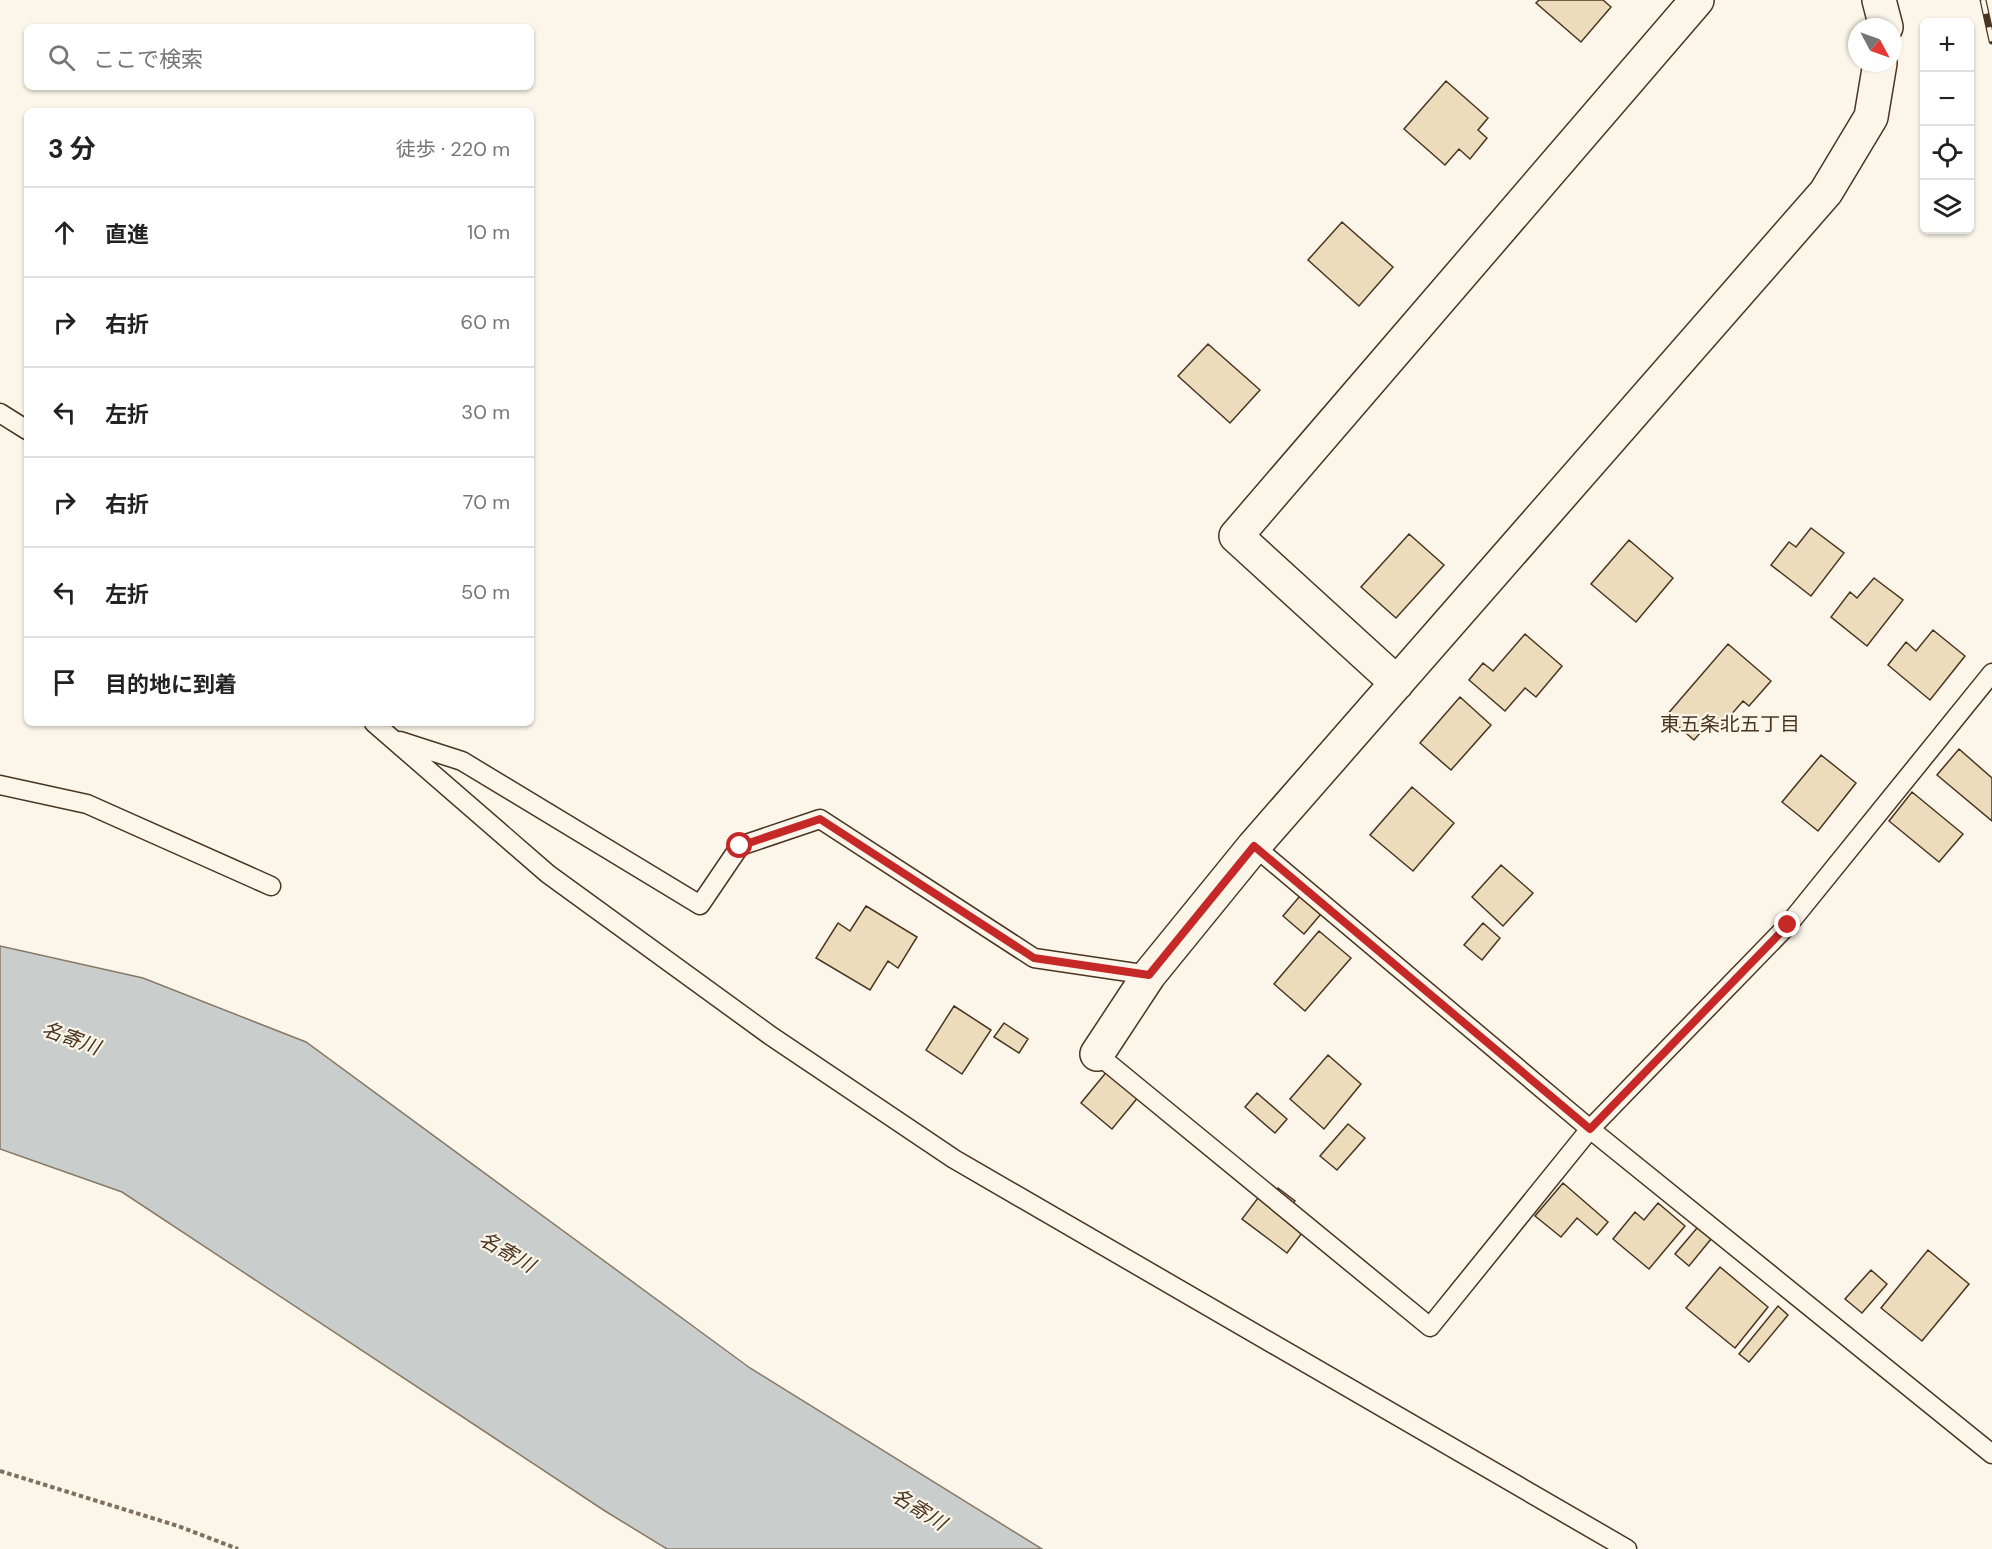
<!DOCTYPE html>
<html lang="ja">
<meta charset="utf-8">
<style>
body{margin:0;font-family:"DM Sans","Noto Sans JP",sans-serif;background:#f6f6f6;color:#222}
.controls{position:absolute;right:18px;top:18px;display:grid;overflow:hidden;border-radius:9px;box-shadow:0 2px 4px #0004}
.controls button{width:54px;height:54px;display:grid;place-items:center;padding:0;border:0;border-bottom:2px solid #e0e0e0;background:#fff;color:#222;font:30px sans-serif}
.compass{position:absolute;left:1848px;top:18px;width:54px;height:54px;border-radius:50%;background:#fff;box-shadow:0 2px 4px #0004;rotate:131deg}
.stop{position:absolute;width:18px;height:18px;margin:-14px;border:4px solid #c62828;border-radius:50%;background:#fff}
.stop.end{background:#c62828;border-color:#fff;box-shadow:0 2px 6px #0008}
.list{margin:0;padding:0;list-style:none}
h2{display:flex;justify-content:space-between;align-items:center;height:78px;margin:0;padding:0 24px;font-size:26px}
h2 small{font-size:20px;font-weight:400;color:#767676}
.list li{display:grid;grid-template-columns:39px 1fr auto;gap:18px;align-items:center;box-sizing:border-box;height:90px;padding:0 24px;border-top:2px solid #e0e0e0}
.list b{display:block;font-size:22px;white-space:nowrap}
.list em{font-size:20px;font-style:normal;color:#767676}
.icon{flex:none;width:33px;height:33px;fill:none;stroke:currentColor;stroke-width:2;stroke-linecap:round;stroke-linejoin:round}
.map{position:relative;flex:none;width:1992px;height:1549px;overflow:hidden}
.search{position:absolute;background:#fff;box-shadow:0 2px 4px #0004;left:24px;top:24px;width:510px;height:66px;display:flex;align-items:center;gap:15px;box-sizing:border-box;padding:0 21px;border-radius:9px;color:#767676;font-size:22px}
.panel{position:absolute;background:#fff;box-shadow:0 2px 4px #0004;left:24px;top:108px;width:510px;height:618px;border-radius:9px}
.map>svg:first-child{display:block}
</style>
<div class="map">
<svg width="1992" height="1549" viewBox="0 0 1992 1549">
<rect width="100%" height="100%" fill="#fbf6e9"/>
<path fill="#c9cecd" stroke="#887966" stroke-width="1.5" d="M0 946 143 978 306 1042 750 1368 1042 1549H667L605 1511 122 1192 0 1149Z"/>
<path fill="#ecdcbc" stroke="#4a3520" stroke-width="1.5" d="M1539 0H1603L1611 7 1581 42 1536 3Z
M1446 81 1488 118 1478 130 1487 138 1470 159 1459 149 1445 165 1404 129Z
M1342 222 1393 267 1359 306 1308 260Z
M1208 344 1260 390 1230 423 1178 376Z
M1811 528 1844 553 1811 596 1771 565 1789 542 1796 547Z
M1409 534 1444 565 1396 618 1361 587Z
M1629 540 1673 578 1636 622 1591 584Z
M1874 578 1903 600 1867 646 1831 617 1850 592 1857 598Z
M1933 630 1965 656 1930 700 1888 665 1906 642 1916 651Z
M1525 634 1562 666 1536 697 1525 688 1505 711 1469 680 1483 663 1493 671Z
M1728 644 1771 681 1749 706 1743 701 1716 732 1708 724 1694 740 1666 716Z
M1460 697 1491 725 1451 770 1420 743Z
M1959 749 1992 778V821L1937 775Z
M1821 755 1856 783 1818 831 1782 802Z
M1412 787 1454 823 1413 871 1370 835Z
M1912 792 1963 834 1939 862 1889 821Z
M1501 865 1533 893 1503 926 1472 897Z
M1305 890 1326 908 1304 934 1283 916Z
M866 906 917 937 898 968 888 961 870 990 816 958 838 923 850 931Z
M1483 923 1500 938 1482 960 1464 945Z
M1319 931 1351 958 1305 1011 1274 984Z
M954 1006 991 1030 962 1074 926 1050Z
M1004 1023 1028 1039 1019 1053 994 1037Z
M1328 1055 1361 1084 1324 1129 1290 1099Z
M1113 1064 1144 1090 1112 1129 1081 1103Z
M1257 1093 1287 1119 1275 1133 1245 1107Z
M1348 1124 1365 1138 1337 1170 1320 1156Z
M1563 1183 1608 1222 1597 1235 1577 1218 1561 1237 1535 1216Z
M1278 1188 1295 1201 1288 1210 1308 1225 1287 1253 1242 1219 1264 1190 1272 1196Z
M1658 1203 1685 1226 1649 1269 1613 1239 1635 1212 1644 1220Z
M1697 1228 1711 1239 1689 1266 1675 1254Z
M1928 1250 1969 1284 1922 1341 1881 1308Z
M1720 1267 1768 1307 1735 1348 1686 1308Z
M1871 1270 1887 1284 1862 1313 1845 1299Z
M1778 1306 1788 1315 1749 1362 1739 1354Z"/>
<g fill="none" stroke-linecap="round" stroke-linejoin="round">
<g stroke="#4a3520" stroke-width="21">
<path id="lane" d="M0 413 27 430
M374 723 548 874 771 1036 954 1159 1627 1549
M400 741 462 761 700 905 740 846 820 819 1034 958 1149 975
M0 785 87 804 271 886
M1254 846 1590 1129 1992 1454
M1097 1054 1430 1327 1590 1129 1788 925 1992 673"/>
</g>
<g stroke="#4a3520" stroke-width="36">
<path id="street" d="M1879 0 1886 27
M1397 683 1236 536 1697 0
M1097 1054 1149 975 1254 846 1826 192 1871 117 1880 63"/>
</g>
<path stroke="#7f6f5c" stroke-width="4" stroke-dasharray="4.5 3" stroke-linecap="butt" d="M0 1471 178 1526 238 1549"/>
<use href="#lane" stroke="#fbf6e9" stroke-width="18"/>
<use href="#street" stroke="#fbf6e9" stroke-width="33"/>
<g stroke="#4a3520" stroke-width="7">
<path id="rail" d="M1983 0 1992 41"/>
</g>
<use href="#rail" stroke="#fbf6e9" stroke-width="4.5" stroke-dasharray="14" stroke-linecap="butt"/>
</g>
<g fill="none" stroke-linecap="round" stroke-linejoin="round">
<path stroke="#c62828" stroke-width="8" d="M740 846 820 819 1034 958 1149 975 1254 846 1590 1129 1788 925"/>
</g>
<g text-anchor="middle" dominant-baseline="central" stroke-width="4.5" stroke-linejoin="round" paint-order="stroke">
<g font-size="20" fill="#4a3520" stroke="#fbf6e9">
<text x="1730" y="724">東五条北五丁目</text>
</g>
<g font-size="20" font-style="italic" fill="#4a3520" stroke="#fbf6e9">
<text transform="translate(71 1038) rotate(20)">名寄川</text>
<text transform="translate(507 1252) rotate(30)">名寄川</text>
<text transform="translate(919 1509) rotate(32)">名寄川</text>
</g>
</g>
</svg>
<div class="controls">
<button>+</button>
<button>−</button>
<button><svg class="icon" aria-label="locate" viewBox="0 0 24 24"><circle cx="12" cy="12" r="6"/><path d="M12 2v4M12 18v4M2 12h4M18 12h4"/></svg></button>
<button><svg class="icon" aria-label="layers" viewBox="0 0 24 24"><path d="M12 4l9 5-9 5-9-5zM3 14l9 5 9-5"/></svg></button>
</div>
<svg class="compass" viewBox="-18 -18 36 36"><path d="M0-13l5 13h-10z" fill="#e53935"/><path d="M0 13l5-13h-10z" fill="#767676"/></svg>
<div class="stop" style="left:740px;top:846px"></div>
<div class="stop end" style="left:1788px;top:925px"></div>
<div class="search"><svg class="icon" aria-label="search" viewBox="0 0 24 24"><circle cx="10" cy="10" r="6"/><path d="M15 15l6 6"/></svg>ここで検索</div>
<section class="panel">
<h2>3 分<small>徒歩 · 220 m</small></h2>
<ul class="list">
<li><svg class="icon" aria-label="ahead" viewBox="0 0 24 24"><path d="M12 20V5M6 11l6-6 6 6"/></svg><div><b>直進</b></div><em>10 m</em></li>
<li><svg class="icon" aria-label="right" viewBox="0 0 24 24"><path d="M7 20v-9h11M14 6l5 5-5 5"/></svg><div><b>右折</b></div><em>60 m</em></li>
<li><svg class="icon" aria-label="left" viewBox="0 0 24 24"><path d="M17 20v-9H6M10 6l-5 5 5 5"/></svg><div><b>左折</b></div><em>30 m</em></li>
<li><svg class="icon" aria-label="right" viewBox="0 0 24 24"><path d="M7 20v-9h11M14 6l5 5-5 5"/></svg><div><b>右折</b></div><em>70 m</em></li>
<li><svg class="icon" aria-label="left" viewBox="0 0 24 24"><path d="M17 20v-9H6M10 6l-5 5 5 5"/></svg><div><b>左折</b></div><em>50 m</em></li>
<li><svg class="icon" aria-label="arrive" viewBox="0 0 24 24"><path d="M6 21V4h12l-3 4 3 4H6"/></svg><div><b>目的地に到着</b></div></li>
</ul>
</section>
</div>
